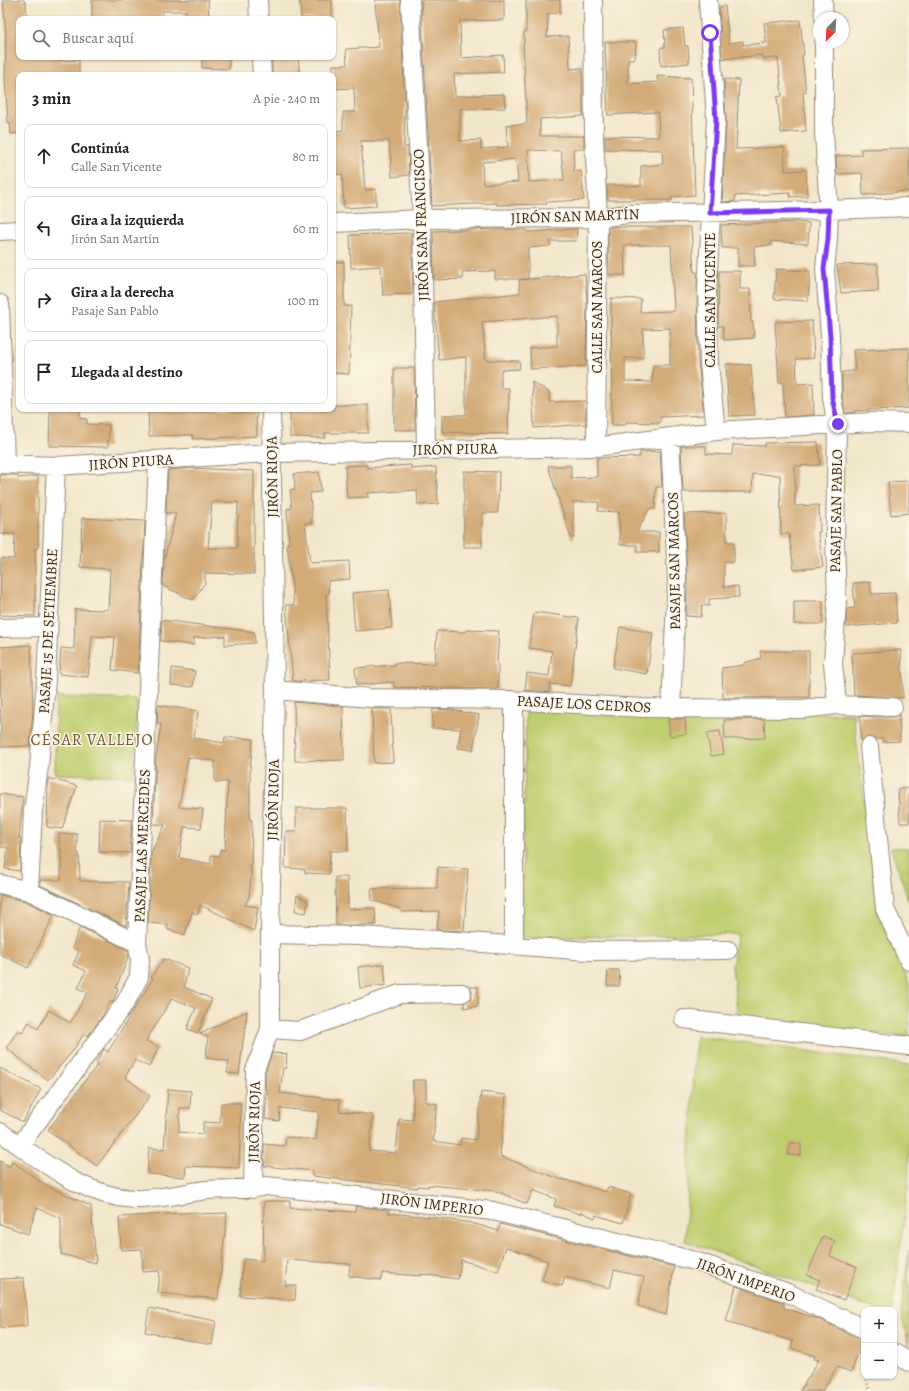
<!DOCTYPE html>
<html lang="es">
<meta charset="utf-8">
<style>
body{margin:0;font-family:Alegreya,serif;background:#f2f2f2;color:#202124}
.controls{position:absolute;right:12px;bottom:12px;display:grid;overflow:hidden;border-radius:8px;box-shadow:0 1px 3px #0004}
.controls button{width:36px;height:36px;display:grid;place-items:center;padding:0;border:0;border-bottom:1px solid #e0e0e0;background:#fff;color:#202124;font:20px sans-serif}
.compass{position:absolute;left:813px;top:12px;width:36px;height:36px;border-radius:50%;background:#fff;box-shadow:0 1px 3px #0004;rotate:204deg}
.stop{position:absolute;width:12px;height:12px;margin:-9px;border:3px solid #7c3aed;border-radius:50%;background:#fff}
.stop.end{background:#7c3aed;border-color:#fff;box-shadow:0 1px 4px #0008}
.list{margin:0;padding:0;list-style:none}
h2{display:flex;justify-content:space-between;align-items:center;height:52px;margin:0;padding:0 16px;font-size:17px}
h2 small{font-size:13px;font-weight:400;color:#757577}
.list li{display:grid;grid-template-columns:26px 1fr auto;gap:12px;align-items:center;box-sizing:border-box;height:64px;margin:0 8px 8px;padding:0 8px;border:1px solid #e0e0e0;border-radius:8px}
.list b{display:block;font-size:15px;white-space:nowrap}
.list p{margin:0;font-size:13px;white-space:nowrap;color:#757577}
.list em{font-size:13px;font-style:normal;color:#757577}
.icon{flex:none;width:22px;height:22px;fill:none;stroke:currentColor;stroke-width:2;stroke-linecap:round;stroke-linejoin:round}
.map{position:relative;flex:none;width:909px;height:1391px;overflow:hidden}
.search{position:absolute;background:#fff;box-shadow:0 1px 3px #0004;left:16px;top:16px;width:320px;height:44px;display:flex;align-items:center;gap:10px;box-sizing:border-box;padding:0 14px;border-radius:8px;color:#757577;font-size:15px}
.panel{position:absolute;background:#fff;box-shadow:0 1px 3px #0004;left:16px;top:72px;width:320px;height:340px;border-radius:8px}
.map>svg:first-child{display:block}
</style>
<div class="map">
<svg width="909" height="1391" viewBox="0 0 909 1391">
<rect width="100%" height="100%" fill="#fcf5e5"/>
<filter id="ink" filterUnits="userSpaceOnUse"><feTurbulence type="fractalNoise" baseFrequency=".025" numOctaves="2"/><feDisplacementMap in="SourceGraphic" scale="8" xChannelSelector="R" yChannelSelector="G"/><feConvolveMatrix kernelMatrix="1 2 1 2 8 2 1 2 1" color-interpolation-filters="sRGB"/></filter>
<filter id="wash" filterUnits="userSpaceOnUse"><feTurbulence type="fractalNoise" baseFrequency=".012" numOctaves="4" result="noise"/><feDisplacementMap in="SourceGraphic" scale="16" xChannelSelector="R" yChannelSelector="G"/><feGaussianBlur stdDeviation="0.9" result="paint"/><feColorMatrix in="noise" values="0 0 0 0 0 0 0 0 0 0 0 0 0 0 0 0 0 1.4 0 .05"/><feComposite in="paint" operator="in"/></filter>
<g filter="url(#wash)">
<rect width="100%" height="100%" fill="#f2e6ca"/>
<path fill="#c0cd6e" stroke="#7e7c46" d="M56 697 137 700 134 776 55 774Z
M526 709 853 714 879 915 909 983V1037L738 1019 732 965 738 934 521 938Z
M891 848H909V902Z
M696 1036 909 1065V1180L892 1310H878L685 1241Z
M909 1250V1346L901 1313Z"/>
<g id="blocks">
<path fill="#d3ab78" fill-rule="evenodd" d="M3 0H24L25 3H26L27 19H19V57H59V61L79 60V73L60 75H19V133L11 134 10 122 8 123 5 79 6 35Z
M92 0H208L209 19H186V11H162V19H92Z
M300 0H332V19L301 18Z
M375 0H400L405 103 404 147H408L409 175 392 177 389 141H361L365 190 376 189V206L344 208 342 174 333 175V131L343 130V112H355L354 88 333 89V65H347L346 49 379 47Z
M421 0H504V20L460 21 461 58 503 55 504 72 454 74 455 96 504 94 505 108 460 109V141L481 140V149L508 147 506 125 527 124 523 44H524V32H526V0H560V14L548 13 547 37 568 36 570 69 582 68 583 116 540 119V136H584V149H573L574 172 581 171 584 200 546 202 547 204 497 205V203L432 206ZM528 150 561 151 564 180 529 182ZM516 159 518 182 483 184 482 162Z
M725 6 729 43 743 41V45L766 43 764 23 800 20 804 55 802 56 806 92H803L806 131 781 133 777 97 782 96 778 58 763 59V55L722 59 719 7Z
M683 28 685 46H688L689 63 661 66 660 48 665 47 664 30Z
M605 42H636L635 59H628V84L658 82 657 76 691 78 695 195 672 197V200H608L607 185 641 186V166L663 164 662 150 605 149V136L659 137 658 112 608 115Z
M202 57 229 58V69L202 68Z
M272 57H298L300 75H272Z
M724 79 739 80 736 149 784 147 785 171 806 170 807 196 790 197V193L735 196V201L722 202 726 121Z
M909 148V191L863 195 862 173 837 174 836 156 861 155V149Z
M797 222 809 223 808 244 771 241 772 245 754 247 755 266H738V248H722L721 225Z
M608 227H691L694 272H697L698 363 704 415 660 417V423L626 422V425H612L611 298 641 299 640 312 674 311 671 245H624L625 275H609ZM670 328V365H653L652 382 625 381V358H643V329Z
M497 229 528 230V232L577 229 576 241H550V246L528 248V279H495V271L462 272 463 279 434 280 433 231Z
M412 233 413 294 383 295 381 266 351 268 350 235Z
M333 262H344V306H351L349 374 333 373Z
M878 264V291L841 293 837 265Z
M776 269 810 271 808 301 774 299Z
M719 271H740V289H750L751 322H753L754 338 724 340 723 326H718Z
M585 274 587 299 586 366 531 369 530 348 557 346V316L482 322 486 360 519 361 520 369 501 370V388H509L508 434 442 432V415H466V357L439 360 434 302 520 293 519 280Z
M812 321 814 358 796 359 797 384 813 383 814 415 785 417 783 382 779 383 775 322Z
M909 348V408L855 411V412L845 413 842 397V372L855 371 853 350Z
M726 364 751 365 755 415 729 416Z
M394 368H414L415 430H394Z
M532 382 549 392V402L586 401V424L534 428Z
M333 405H368V433H325V438L290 437V409H333Z
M50 409H80V418L87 419V424L109 425 108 447 49 446Z
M148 409H256L257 436 193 439V435L149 436Z
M818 442 820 465 795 466V506L819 505 820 532H818L823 567 794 570 789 534H781L780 475 753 474 752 492H683L681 446H706V454L732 455 733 445 765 446V443Z
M660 451 662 487H656L655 509H649L637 532H659V552H637V545H620L619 512 598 511 599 502H573L574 538H571L548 466H571V478L597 477V458L640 457V452Z
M367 465V468L411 465V469L436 467 438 504 418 505 417 490 368 493 369 497 347 498 345 466Z
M190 468 254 471V574L205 573V583L193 600 163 586 164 560 176 513H166L168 470ZM212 502H238L237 548H208Z
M464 471 499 472 498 513H482V547H464Z
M319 472 321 492 310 493 312 523H305L310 563 349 561 350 579 328 581 329 594 326 595 330 680 293 681 286 605H294L287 544 289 543 287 509 292 508 290 490 295 489 294 474Z
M0 475H18V478L38 476V548H35V616L0 615 1 558 14 559 15 534H0Z
M909 481V513L891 515 888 482Z
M726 513 727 542H734V562H724V587L738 586 739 597 709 599V606L702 605 701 617 686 616 687 578 684 514Z
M82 518 145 521 138 673 112 670 115 637 92 636 88 677 59 674 61 648 74 649 75 609 108 610 110 569 80 567Z
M870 582 871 594 895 593 897 623 846 627 847 609 855 608 853 583Z
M389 590 392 628 355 631 352 593Z
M794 601H823V624H794Z
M534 612 579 618 570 686 550 684 549 692 525 690 527 673 549 676 552 651 529 648Z
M162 620 254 632 255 643 225 645V636L194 638V645L161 641Z
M620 627 653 633 647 674 613 668Z
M466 630 499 631 497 663H498V689L394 687V682L357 685 355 668 395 665V663L435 664 437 631 466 632Z
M31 645 33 710 30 746 1 747 0 647Z
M901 650 903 698 854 695 852 653Z
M760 651H809V697L723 698 722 668 744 665V663L761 658Z
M172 668 195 671 193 687 171 685Z
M294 702 343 706 344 760 295 761Z
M158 705 198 711 194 738 224 743 225 737 253 739 250 769V820H252L251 867H249L251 868V878L249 897 245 905 258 907 254 931 200 905 198 914 192 912 185 935 167 929 169 925 148 923 151 853 165 825 153 824 156 758 161 724 157 723ZM188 757 215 761V782H228L225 850H220L219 856 211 855V864L179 858 184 827 201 828 203 809 179 807Z
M372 709H391L393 762 374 763Z
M433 709 452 710 479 715 473 750 458 748 461 729 432 728Z
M899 715 900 741 883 742V739H876L868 737 861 740 860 716 893 717Z
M668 719H685L686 734 670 736Z
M764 719 765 738 725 739 724 720Z
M720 731 724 754 711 756 707 733Z
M48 778 77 786 62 829 47 827Z
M909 788V823H900L898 789Z
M0 794 23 797 19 838H21L20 871 5 869 8 847H0Z
M296 808H347L348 851H330L329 874 305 873V869L285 868 286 831H296Z
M100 819 132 820 130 853 99 852Z
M59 834H77V853H79L80 881 129 882 126 926 40 885V880H61V849H59Z
M438 867 468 869 464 931 437 930 439 911 401 912V909L372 900 371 889 437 888Z
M335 877H347L348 909 375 908 376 925H336Z
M0 895 25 901 54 915 28 968 0 954Z
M297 895 308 901 306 913 295 911Z
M80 927 128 950 129 955 116 988 118 989 112 1003 110 1002 103 1015 88 1036 84 1034 72 1052 48 1080 6 1048 18 1030 22 1033 29 1022 38 1029 49 1010 70 1023 88 992 78 988 86 971 73 965 79 951 72 948Z
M164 959 188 968 184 987 212 999 198 1033 187 1029 196 1008 172 998 146 1041 159 1047 149 1067 135 1060 125 1077 150 1096 97 1166 48 1130 98 1064 96 1063 104 1049 108 1052 153 978 151 977Z
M384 964 386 985 360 988 358 967Z
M608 970H619L620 986H607Z
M470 987H478V1006L464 1008V1003L471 998 472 992Z
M247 1011 239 1074 227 1073 229 1061 206 1058 208 1037 200 1034Z
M272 1053 287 1054 286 1068H283L280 1093 340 1100 339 1111 373 1115 369 1151 396 1153 399 1119 413 1120V1080H426V1102L437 1104 433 1141 460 1145 461 1138 476 1140 481 1092 506 1095 500 1156 562 1180V1179L606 1192 608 1187 631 1194 623 1223 596 1215 595 1218 581 1212V1214L554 1206 556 1199 533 1190 527 1204 496 1191 428 1185V1187L418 1186V1188L312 1176 313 1171 264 1166V1144L285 1146 286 1137 316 1140 319 1112 280 1108 279 1121 265 1119 267 1089H265V1072Z
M0 1068 41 1089 23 1122 0 1110Z
M168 1089 191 1091 190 1108H180L179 1132 203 1134V1122L220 1123 221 1103H241L239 1168 186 1166 185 1177 147 1174 149 1148 164 1149Z
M790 1142 801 1144V1156L788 1155Z
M0 1161 10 1167 12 1161 45 1185 91 1206 96 1263 61 1254V1218L37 1208 28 1234 0 1224Z
M264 1201H290V1208L355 1212 356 1206 388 1210V1213L431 1217 472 1223 498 1231 500 1224 674 1267 666 1315 638 1306 644 1277 614 1270 610 1288 565 1277 562 1286 542 1280 548 1261 506 1247 498 1271 461 1260 458 1279 421 1274V1276L382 1273 381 1280 349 1276 350 1264 287 1260 285 1285H296L295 1300 240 1296 243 1259 263 1261Z
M197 1212 198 1214 227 1213 218 1299 158 1293 160 1271 143 1272 142 1249 121 1250 119 1217Z
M823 1236 835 1241 830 1256 857 1267 844 1300 816 1289 820 1280 807 1275Z
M24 1278 27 1326 0 1328V1279Z
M736 1286 784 1303V1308L819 1319 863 1341 851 1372 837 1367 822 1391H800L819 1360 814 1359 815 1356 791 1348 793 1341 726 1321Z
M149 1308 216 1321 212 1345 145 1332Z"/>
</g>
</g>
<g filter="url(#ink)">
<use href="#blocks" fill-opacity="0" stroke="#968874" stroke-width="1"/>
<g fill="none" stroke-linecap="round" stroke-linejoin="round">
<g stroke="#968874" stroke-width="20">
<path id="minor" d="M258 0 259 19
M410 0 422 219 426 449
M593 0 594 135 598 218 596 447
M708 0 716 120 707 290 709 363 716 431
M823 0 824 18
M824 42V133L829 210 909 207
M261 57 262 75
M333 223 422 219 598 218 628 214 829 210 828 239 825 269 830 336 832 398 837 425 835 542 837 601 833 663 837 705
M0 231 19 230
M0 304 5 464
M670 437 677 579 671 708
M0 464 56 466 271 453 596 447 716 431 872 422 909 423
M0 628 47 627
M275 690 370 698 508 700 643 708 802 709 837 705 893 707
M514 701V945
M869 747 885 909 909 961
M0 884 29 891 137 943
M29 891 33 811 39 767 46 680 56 466
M270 934 357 936 457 941 588 951 728 950
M684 1019 909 1046
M270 1029 300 1031 400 994 462 993
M0 1132C42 1160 81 1196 134 1199 153 1200 185 1193 206 1190 226 1188 246 1191 266 1186L493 1211 695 1261 788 1293 862 1328 864 1331
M20 1145 125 1003 139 977 140 959 137 943 158 460
M253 1189 255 1070 270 1029V934L275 690 271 409
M894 1353 909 1362"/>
</g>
<path stroke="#968874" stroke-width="2.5" stroke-dasharray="1 3" stroke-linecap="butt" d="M865 1376 870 1391"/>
<use href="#minor" stroke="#fff" stroke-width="18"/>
</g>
</g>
<g fill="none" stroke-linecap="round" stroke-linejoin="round" filter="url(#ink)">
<path stroke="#7c3aed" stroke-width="5" d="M710 33 716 120 710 213 829 210 828 239 824 269 830 336 832 398 838 424"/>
</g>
<g text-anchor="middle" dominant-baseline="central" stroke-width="3" stroke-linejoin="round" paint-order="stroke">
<g font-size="15" fill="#3b2a1e" stroke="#fcf5e5">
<text transform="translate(575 216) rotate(-2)">JIRÓN SAN MARTÍN</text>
<text transform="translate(421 225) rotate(-92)">JIRÓN SAN FRANCISCO</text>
<text transform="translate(710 300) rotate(-90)">CALLE SAN VICENTE</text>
<text transform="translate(597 307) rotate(-90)">CALLE SAN MARCOS</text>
<text transform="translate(455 449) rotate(-1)">JIRÓN PIURA</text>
<text transform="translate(131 462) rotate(-4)">JIRÓN PIURA</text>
<text transform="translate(272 477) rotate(-91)">JIRÓN RIOJA</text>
<text transform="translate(836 511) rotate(-89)">PASAJE SAN PABLO</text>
<text transform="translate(674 561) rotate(-91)">PASAJE SAN MARCOS</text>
<text transform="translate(48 631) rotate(-87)">PASAJE 15 DE SETIEMBRE</text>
<text transform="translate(584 704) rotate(3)">PASAJE LOS CEDROS</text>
<text transform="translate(273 800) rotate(-89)">JIRÓN RIOJA</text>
<text transform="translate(142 846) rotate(-88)">PASAJE LAS MERCEDES</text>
<text transform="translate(254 1122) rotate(-89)">JIRÓN RIOJA</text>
<text transform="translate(432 1204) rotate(7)">JIRÓN IMPERIO</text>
<text transform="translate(746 1280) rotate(20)">JIRÓN IMPERIO</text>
</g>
<g font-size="16" letter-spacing="1" fill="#70573e" stroke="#fcf5e5">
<text x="92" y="740">CÉSAR VALLEJO</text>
</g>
</g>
</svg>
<div class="controls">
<button>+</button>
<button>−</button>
</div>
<svg class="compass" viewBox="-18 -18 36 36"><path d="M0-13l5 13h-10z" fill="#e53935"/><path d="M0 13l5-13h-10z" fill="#757577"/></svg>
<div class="stop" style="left:710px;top:33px"></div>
<div class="stop end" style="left:838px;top:424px"></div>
<div class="search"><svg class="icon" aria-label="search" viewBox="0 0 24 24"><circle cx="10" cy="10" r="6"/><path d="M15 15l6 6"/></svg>Buscar aquí</div>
<section class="panel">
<h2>3 min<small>A pie · 240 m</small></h2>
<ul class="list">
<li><svg class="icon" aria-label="ahead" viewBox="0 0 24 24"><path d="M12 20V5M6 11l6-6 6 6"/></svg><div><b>Continúa</b><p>Calle San Vicente</p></div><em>80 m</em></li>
<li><svg class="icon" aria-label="left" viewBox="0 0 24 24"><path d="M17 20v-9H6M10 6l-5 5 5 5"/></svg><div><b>Gira a la izquierda</b><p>Jirón San Martín</p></div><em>60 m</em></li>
<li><svg class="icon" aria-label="right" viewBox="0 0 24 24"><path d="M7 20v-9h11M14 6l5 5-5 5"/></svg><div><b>Gira a la derecha</b><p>Pasaje San Pablo</p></div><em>100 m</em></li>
<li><svg class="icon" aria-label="arrive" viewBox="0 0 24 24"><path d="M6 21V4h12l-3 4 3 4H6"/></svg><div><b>Llegada al destino</b></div></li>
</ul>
</section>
</div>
